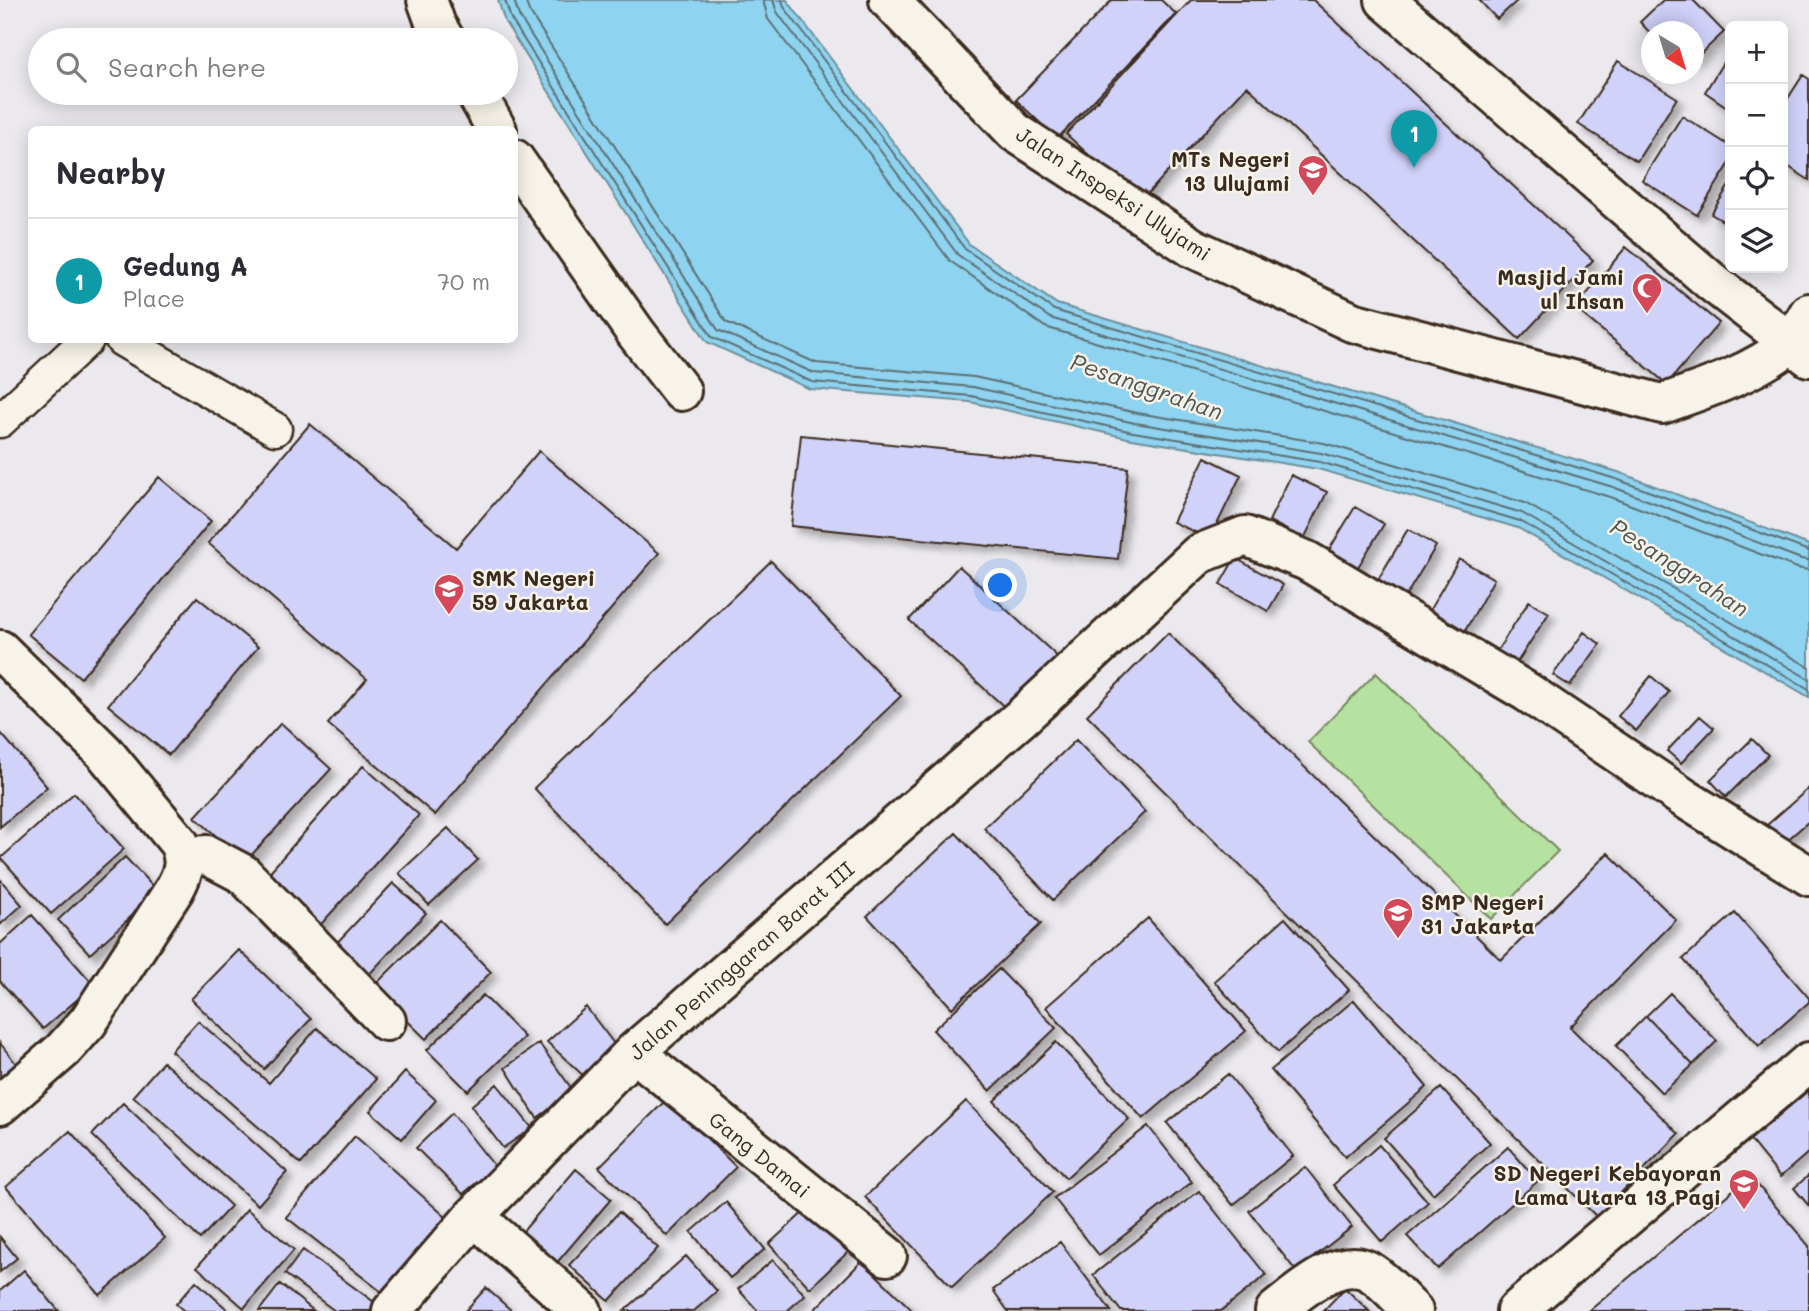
<!DOCTYPE html>
<meta charset="utf-8">
<style>
body{margin:0;font-family:Mali,sans-serif;background:#f2f2f3;color:#2b2b33}
.controls{position:absolute;right:21px;top:21px;display:grid;overflow:hidden;border-radius:10px;box-shadow:0 4px 18px #0003}
.controls button{width:63px;height:63px;display:grid;place-items:center;padding:0;border:0;border-bottom:2px solid #e1e1e2;background:#fff;color:#2b2b33;font:35px sans-serif}
.compass{position:absolute;left:1641px;top:21px;width:63px;height:63px;border-radius:50%;background:#fff;box-shadow:0 4px 18px #0003;rotate:142deg}
.you{position:absolute;left:1001px;top:586px;width:24px;height:24px;margin:-18px;border:5px solid #fff;border-radius:50%;background:#1a73e8;box-shadow:0 0 0 10px #1a73e833}
.badge{display:grid;place-items:center;width:46px;height:46px;border-radius:50%;background:#d1495b;color:#fff;font-size:23px;font-weight:700}
.pin{position:absolute;translate:-50% -58px;filter:drop-shadow(0 2px 4px #0008)}
.pin::after{content:'';position:absolute;top:37px;width:24px;height:21px;background:inherit;clip-path:polygon(0 0,100% 0,50% 100%)}
.list{margin:0;padding:0;list-style:none}
h2{display:flex;justify-content:space-between;align-items:center;height:91px;margin:0;padding:0 28px;font-size:30px}
h2 small{font-size:23px;font-weight:400;color:#7c7c81}
.list li{display:grid;grid-template-columns:46px 1fr auto;gap:21px;align-items:center;box-sizing:border-box;height:126px;padding:0 28px;border-top:2px solid #e1e1e2}
.list b{display:block;font-size:26px;white-space:nowrap}
.list p{margin:0;font-size:23px;white-space:nowrap;color:#7c7c81}
.list em{font-size:23px;font-style:normal;color:#7c7c81}
.icon{flex:none;width:38px;height:38px;fill:none;stroke:currentColor;stroke-width:2;stroke-linecap:round;stroke-linejoin:round}
.map{position:relative;flex:none;width:1809px;height:1311px;overflow:hidden}
.search{position:absolute;background:#fff;box-shadow:0 4px 18px #0003;left:28px;top:28px;width:490px;height:77px;display:flex;align-items:center;gap:18px;box-sizing:border-box;padding:0 24px;border-radius:38px;color:#7c7c81;font-size:26px}
.panel{position:absolute;background:#fff;box-shadow:0 4px 18px #0003;left:28px;top:126px;width:490px;height:217px;border-radius:10px}
.map>svg:first-child{display:block}
</style>
<div class="map">
<svg width="1809" height="1311" viewBox="0 0 1809 1311">
<defs>
<filter id="shadow"><feDropShadow dx="6" dy="6" stdDeviation="3.5" flood-color="#0004"/></filter>
</defs>
<rect width="100%" height="100%" fill="#ebe9ed"/>
<filter id="ink" filterUnits="userSpaceOnUse"><feTurbulence type="fractalNoise" baseFrequency=".0143" numOctaves="2"/><feDisplacementMap in="SourceGraphic" scale="14" xChannelSelector="R" yChannelSelector="G"/><feConvolveMatrix kernelMatrix="1 2 1 2 8 2 1 2 1" color-interpolation-filters="sRGB"/></filter>
<g filter="url(#ink)">
<path fill="#b5e2a0" stroke="#78865f" stroke-width="2" d="M1376 673 1558 851 1491 919 1308 742Z"/>
<path fill="#8ed3ef" stroke="#6d8f9b" stroke-width="2" d="M498 0H787L970 245 1057 304 1618 472 1809 545V697L1518 528 1318 469 1132 439 970 402 810 389 707 342 505 22Z"/>
<g fill="none" stroke-linecap="round" stroke-linejoin="round">
<path stroke="#5c6e72" stroke-width="2" d="M505 0 511 19 712 337 812 382 971 396 1133 432 1320 462 1520 521 1809 689
M514 0 519 16 718 330 814 373 973 387 1135 423 1321 453 1522 513 1809 679
M525 0 529 11 726 322 816 363 974 377 1137 413 1324 443 1525 503 1809 667
M763 0 768 19 950 261 1045 327 1610 497 1797 568 1809 570
M773 0 777 12 958 255 1050 318 1613 487 1801 559 1809 560
M782 0 784 7 965 249 1054 310 1616 479 1809 551"/>
</g>
<path fill="#d0d2fa" stroke="#3b2a1e" stroke-width="2" filter="url(#shadow)" d="M1112 0H1161L1176 14 1057 139 1016 100Z
M1191 0H1313L1593 260 1519 339 1247 86 1140 202 1066 134Z
M1479 0H1518L1497 19Z
M1663 0H1693L1724 32 1694 60V32H1652V35L1640 22Z
M1730 51V109L1705 92Z
M1618 61 1677 98 1637 161 1578 124Z
M1803 75 1809 79V180L1783 163V106Z
M1682 116 1730 146V163L1697 215 1642 180Z
M1730 184V225L1711 214Z
M1626 247 1719 323 1667 384 1575 308Z
M310 424 456 548 539 451 659 553 435 815 328 724 367 679 208 543Z
M801 435 1128 468 1118 559 791 526Z
M1205 457 1241 475 1210 539 1173 522Z
M1291 475 1327 492 1304 539 1269 521Z
M159 477 211 521 81 678 28 634Z
M1355 507 1384 524 1355 572 1326 555Z
M1408 529 1436 546 1404 599 1376 583Z
M1235 558 1283 585 1268 611 1220 584Z
M1459 559 1494 579 1461 638 1425 618Z
M771 561 901 696 665 924 534 788Z
M959 566 1060 659 1010 712 909 620Z
M197 597 258 647 169 755 108 705Z
M1529 601 1549 613 1514 667 1495 654Z
M1584 632 1600 644 1570 686 1553 675Z
M1168 633 1501 960 1608 853 1676 920 1570 1027 1679 1134 1597 1217 1087 715Z
M1651 676 1669 692 1636 731 1618 716Z
M1700 716 1714 728 1681 763 1667 751Z
M281 723 331 769 245 862 195 817Z
M0 732 47 787 0 827Z
M1752 739 1768 755 1726 797 1710 780Z
M1076 740 1145 812 1053 900 984 828Z
M363 766 419 815 314 932 259 884Z
M1809 788V821L1784 843 1767 825Z
M74 793 124 849 51 914 1 858Z
M448 828 478 860 429 905 399 873Z
M956 833 1041 924 952 1008 867 916Z
M125 857 158 892 90 954 58 920Z
M0 879 22 905 0 925Z
M393 883 426 913 363 981 330 950Z
M1735 913 1809 998V1002L1759 1046 1683 959Z
M32 915 94 985 43 1029 0 981V944Z
M1148 918 1246 1031 1143 1119 1046 1007Z
M1285 918 1349 990 1278 1052 1214 981Z
M440 920 491 972 426 1039 373 987Z
M239 950 311 1019 264 1069 191 999Z
M999 969 1056 1028 990 1091 933 1030Z
M1670 993 1717 1041 1693 1065 1646 1016Z
M483 995 524 1037 468 1091 427 1050Z
M1354 1000 1427 1087 1345 1157 1271 1070Z
M586 1007 621 1053 588 1080 547 1042Z
M1646 1016 1693 1065 1662 1093 1616 1046Z
M198 1021 269 1083 317 1028 376 1079 301 1164 171 1051Z
M1056 1042 1129 1119 1066 1178 994 1101Z
M0 1043 17 1065 0 1078Z
M539 1043 574 1092 537 1118 505 1068Z
M163 1062 287 1172 258 1205 133 1096Z
M405 1072 436 1100 402 1139 370 1111Z
M1228 1074 1293 1156 1233 1205 1167 1123Z
M497 1084 532 1128 503 1148 471 1106Z
M1441 1088 1490 1143 1433 1194 1384 1138Z
M1809 1090V1152L1780 1177 1750 1140Z
M667 1099 736 1167 667 1236 599 1167Z
M966 1101 1053 1192 952 1287 865 1197Z
M123 1103 231 1206 200 1239 92 1135Z
M452 1113 495 1167 463 1194 416 1148Z
M1148 1126 1192 1182 1099 1255 1054 1198Z
M70 1131 165 1238 100 1295 6 1187Z
M355 1136 447 1218 383 1293 286 1217Z
M1379 1145 1428 1202 1382 1242 1333 1185Z
M1508 1147 1538 1181 1438 1269 1407 1236Z
M1305 1167 1352 1227 1296 1271 1249 1211Z
M576 1169 611 1199 554 1266 519 1236Z
M1809 1175V1206L1794 1188Z
M1750 1176 1809 1246V1311H1589Z
M1199 1191 1266 1275 1221 1311H1121L1093 1275Z
M726 1202 765 1249 730 1278 691 1232Z
M247 1209 294 1250 244 1308 197 1267Z
M807 1209 848 1252 810 1288 769 1244Z
M619 1212 658 1248 609 1301 569 1265Z
M0 1237 17 1258 0 1272Z
M1060 1242 1111 1311H1008L993 1290Z
M303 1250 378 1305 373 1311H335L285 1274Z
M686 1256 717 1291 694 1311H624Z
M773 1260 805 1295 787 1311H758L738 1289Z
M862 1261 913 1311H813Z
M24 1270 59 1311H0V1291Z
M196 1281 229 1311H184L176 1304Z
M280 1284 314 1311H259Z
M486 1288 512 1311H465Z
M1345 1288 1369 1311H1323Z"/>
<g fill="none" stroke-linecap="round" stroke-linejoin="round">
<g stroke="#3b2a1e" stroke-width="37">
<path id="lane" d="M122 340 275 429
M0 421 87 340"/>
</g>
<g stroke="#3b2a1e" stroke-width="44">
<path id="street" d="M427 0 436 25 445 40
M889 0 1015 132 1193 248 1352 322 1662 404C1705 389 1752 374 1788 345 1797 338 1803 323 1809 313
M1385 0 1713 283 1809 357
M476 93 497 130
M514 159 636 333 681 391
M0 650 104 752 179 843C187 862 184 872 174 890L88 1022 63 1050 0 1105
M185 857 207 855 243 874 386 1021
M634 1052 887 1256
M474 1216 582 1311
M392 1311 474 1216 634 1052 1022 717 1199 554 1245 536 1307 561 1527 692 1684 798 1809 876
M1275 1311C1298 1293 1341 1252 1372 1273 1387 1283 1400 1299 1413 1311
M1516 1311 1809 1062"/>
</g>
<use href="#lane" stroke="#f7f3e8" stroke-width="32"/>
<use href="#street" stroke="#f7f3e8" stroke-width="38"/>
</g>
</g>
<defs>
<g id="school-pin" transform="scale(1.575)"><path d="M0 17L-7.5 6A9.5 9.5 0 1 1 7.5 6Z" fill="#d1495b" stroke="#f7f3e8"/><path d="M0-5L7-2L0 1L-7-2ZM-4 1L0 2.5L4 1V4Q0 6-4 4Z" fill="#fff"/></g>
<g id="mosque-pin" transform="scale(1.575)"><path d="M0 17L-7.5 6A9.5 9.5 0 1 1 7.5 6Z" fill="#d1495b" stroke="#f7f3e8"/><path d="M3.5-4.9A6 6 0 1 0 3.5 4.9A5 5 0 1 1 3.5-4.9Z" fill="#fff"/></g>
</defs>
<g fill-rule="evenodd">
<use href="#school-pin" x="1313" y="170"/>
<use href="#mosque-pin" x="1647" y="288"/>
<use href="#school-pin" x="449" y="589"/>
<use href="#school-pin" x="1398" y="913"/>
<use href="#school-pin" x="1744" y="1184"/>
</g>
<g text-anchor="middle" dominant-baseline="central" stroke-width="5" stroke-linejoin="round" paint-order="stroke">
<g font-size="21" font-weight="bold" fill="#3b2a1e" stroke="#f7f3e8" text-anchor="end">
<text x="1290" y="158">MTs Negeri<tspan x="1290" dy="24">13 Ulujami</tspan></text>
<text x="1624" y="276">Masjid Jami<tspan x="1624" dy="24">ul Ihsan</tspan></text>
<text x="472" y="577" text-anchor="start">SMK Negeri<tspan x="472" dy="24">59 Jakarta</tspan></text>
<text x="1421" y="901" text-anchor="start">SMP Negeri<tspan x="1421" dy="24">31 Jakarta</tspan></text>
<text x="1721" y="1172">SD Negeri Kebayoran<tspan x="1721" dy="24">Lama Utara 13 Pagi</tspan></text>
</g>
<g font-size="21" fill="#3b2a1e" stroke="#f7f3e8">
<text transform="translate(1114 193) rotate(33)">Jalan Inspeksi Ulujami</text>
<text transform="translate(741 960) rotate(-41)">Jalan Peninggaran Barat III</text>
<text transform="translate(760 1154) rotate(39)">Gang Damai</text>
</g>
<g font-size="23" font-style="italic" fill="#505452" stroke="#f7f3e8">
<text transform="translate(1147 386) rotate(19)">Pesanggrahan</text>
<text transform="translate(1680 567) rotate(33)">Pesanggrahan</text>
</g>
</g>
</svg>
<div class="controls">
<button>+</button>
<button>−</button>
<button><svg class="icon" aria-label="locate" viewBox="0 0 24 24"><circle cx="12" cy="12" r="6"/><path d="M12 2v4M12 18v4M2 12h4M18 12h4"/></svg></button>
<button><svg class="icon" aria-label="layers" viewBox="0 0 24 24"><path d="M12 4l9 5-9 5-9-5zM3 14l9 5 9-5"/></svg></button>
</div>
<svg class="compass" viewBox="-18 -18 36 36"><path d="M0-13l5 13h-10z" fill="#e53935"/><path d="M0 13l5-13h-10z" fill="#7c7c81"/></svg>
<div class="you"></div>
<div class="pin badge" style="left:1414px;top:168px;background:#0f9aa8">1</div>
<div class="search"><svg class="icon" aria-label="search" viewBox="0 0 24 24"><circle cx="10" cy="10" r="6"/><path d="M15 15l6 6"/></svg>Search here</div>
<section class="panel">
<h2>Nearby<small></small></h2>
<ul class="list">
<li><span class="badge" style="background:#0f9aa8">1</span><div><b>Gedung A</b><p>Place</p></div><em>70 m</em></li>
</ul>
</section>
</div>
